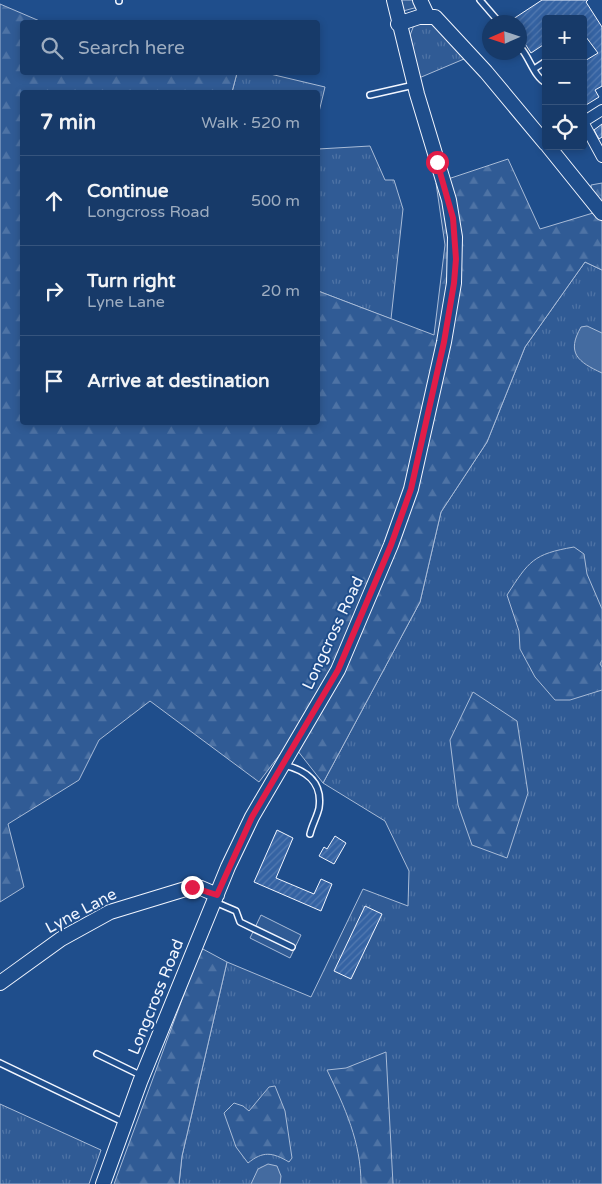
<!DOCTYPE html>
<meta charset="utf-8">
<style>
body{margin:0;font-family:"Varela Round",sans-serif;background:#20416f;color:#f1f3f6}
.controls{position:absolute;right:15px;top:15px;display:grid;overflow:hidden;border-radius:5px;box-shadow:0 2px 8px #0003}
.controls button{width:45px;height:45px;display:grid;place-items:center;padding:0;border:0;border-bottom:1px solid #36547d;background:#173a69;color:#f1f3f6;font:25px sans-serif}
.compass{position:absolute;left:482px;top:15px;width:45px;height:45px;border-radius:50%;background:#173a69;box-shadow:0 2px 8px #0003;rotate:267deg}
.stop{position:absolute;width:15px;height:15px;margin:-11px;border:4px solid #e11d48;border-radius:50%;background:#fff}
.stop.end{background:#e11d48;border-color:#fff;box-shadow:0 1px 5px #0008}
.list{margin:0;padding:0;list-style:none}
h2{display:flex;justify-content:space-between;align-items:center;height:65px;margin:0;padding:0 20px;font-size:21px}
h2 small{font-size:16px;font-weight:400;color:#9eadc0}
.list li{display:grid;grid-template-columns:32px 1fr auto;gap:15px;align-items:center;box-sizing:border-box;height:90px;padding:0 20px;border-top:1px solid #36547d}
.list b{display:block;font-size:19px;white-space:nowrap}
.list p{margin:0;font-size:16px;white-space:nowrap;color:#9eadc0}
.list em{font-size:16px;font-style:normal;color:#9eadc0}
.icon{flex:none;width:28px;height:28px;fill:none;stroke:currentColor;stroke-width:2;stroke-linecap:round;stroke-linejoin:round}
.map{position:relative;flex:none;width:602px;height:1184px;overflow:hidden}
.search{position:absolute;background:#173a69;box-shadow:0 2px 8px #0003;left:20px;top:20px;width:300px;height:55px;display:flex;align-items:center;gap:12px;box-sizing:border-box;padding:0 18px;border-radius:5px;color:#9eadc0;font-size:19px}
.panel{position:absolute;background:#173a69;box-shadow:0 2px 8px #0003;left:20px;top:90px;width:300px;height:335px;border-radius:5px}
.map>svg:first-child{display:block}
</style>
<div class="map">
<svg width="602" height="1184" viewBox="0 0 602 1184">
<defs>
<pattern id="grass-tufts" width="24" height="20" patternUnits="userSpaceOnUse" patternTransform="scale(1.25)"><rect width="24" height="20" fill="#305b95"/><path d="M3 7l-1-3M5 7V3M7 7l1-3M15 17l-1-3M17 17v-4M19 17l1-3" fill="none" stroke="#4e73a5"/></pattern>
<pattern id="forest-firs" width="22" height="20" patternUnits="userSpaceOnUse" patternTransform="scale(1.25)"><rect width="22" height="20" fill="#305b95"/><path d="M5 1l3.5 6h-7zM16 11l3.5 6h-7z" fill="#4e73a5"/></pattern>
<pattern id="building-hatch" width="6" height="6" patternUnits="userSpaceOnUse" patternTransform="scale(1.25)"><rect width="6" height="6" fill="#3563a3"/><path d="M-1 1l2-2M0 6l6-6M5 7l2-2" fill="none" stroke="#537ab1"/></pattern>
</defs>
<rect width="100%" height="100%" fill="#1f4e8c"/>
<path fill="url(#grass-tufts)" stroke="#a8bbd7" d="M400 0H414L418 7 403 11Z
M426 21 436 25 464 59 419 78 409 38 414 25Z
M237 73H266L325 87 318 116V92H232Z
M370 146 385 180H394L403 209 391 319 318 291V149Z
M585 262 602 270V1184H179L182 1156 227 962 311 997 363 889 408 906 409 871 385 821 323 783 420 602 441 512 487 442 525 347Z
M0 1104 101 1150 89 1184H0Z"/>
<path fill="url(#forest-firs)" stroke="#a8bbd7" d="M0 4 42 22H22V72L237 73 232 92H22V422H318V291L434 335 445 245 436 183 508 159 540 229 593 213 591 185 602 183V270L585 262 525 347 487 442 441 512 420 602 323 783 290 741 259 782 150 701 99 740 79 780 8 824 24 887 0 902Z
M574 547 584 554 587 574 602 609V660L600 664 602 667V690L570 700H555L535 677 520 649 519 631 507 595C529 561 533 554 574 547Z
M473 692 517 721 528 793 507 858 472 845 458 805 450 740Z
M201 948 227 962 182 1156 179 1184H114Z
M386 1052 393 1184H361C361 1142 345 1108 327 1070L346 1068Z
M275 1086 285 1111 292 1158 289 1162C272 1152 263 1151 248 1163L236 1147 224 1113 234 1103 243 1106 249 1111 269 1087Z"/>
<path fill="#305b95" stroke="#a8bbd7" d="M261 915 301 935 290 958 250 938Z"/>
<path fill="#446ba0" stroke="#a8bbd7" d="M587 326 602 333V373C578 362 566 353 581 327Z
M268 1164 277 1166 281 1176 280 1184H251L258 1169Z"/>
<path fill="url(#building-hatch)" stroke="#f2f6ff" d="M542 0H588L586 2 602 27V86L595 90 599 97 586 105 583 102V62L598 53 583 33V19H546V34L543 36 546 43 531 53 520 36V22L510 21Z
M602 124V137L599 139 594 130Z
M277 830 293 838 276 878 314 894 321 879 332 884 321 911 254 882Z
M335 836 346 843 334 864 319 856 324 847 327 849Z
M365 906 382 914 351 979 334 971Z"/>
<g fill="none" stroke-linecap="round" stroke-linejoin="round">
<g stroke="#f2f6ff" stroke-width="8">
<path id="lane" d="M480 0 499 22
M119 1V0
M520 47C530 58 534 77 546 83
M534 69 546 61
M370 95 414 85
M284 765C305 770 323 781 319 808 317 817 312 825 310 834
M215 902 236 911 240 922 292 947
M97 1054 140 1075
M0 1063 125 1123"/>
</g>
<g stroke="#f2f6ff" stroke-width="12">
<path id="street" d="M583 122 602 157
M583 122 602 110"/>
</g>
<g stroke="#f2f6ff" stroke-width="16">
<path id="secondary" d="M420 0 427 15
M398 24 419 17H435L486 72 546 144
M548 146 602 213
M0 983 61 939 110 912 192 887 201 888 217 895
M103 1184 140 1082 228 867 252 817 338 670 391 545 411 489 444 342 454 283 455 237 449 200 417 94 394 0"/>
</g>
<use href="#lane" stroke="#1f4e8c" stroke-width="5"/>
<use href="#street" stroke="#1f4e8c" stroke-width="10"/>
<use href="#secondary" stroke="#1f4e8c" stroke-width="14"/>
</g>
<g fill="none" stroke-linecap="round" stroke-linejoin="round">
<path stroke="#e11d48" stroke-width="6" d="M192 887 217 895 252 817 338 670 391 545 411 489 444 342 454 283 456 259 453 218 437 162"/>
</g>
<g text-anchor="middle" dominant-baseline="central" stroke-width="4" stroke-linejoin="round" paint-order="stroke">
<g font-size="16" fill="#f2f6ff" stroke="#1f4e8c">
<text transform="translate(333 633) rotate(-65)">Longcross Road</text>
<text transform="translate(81 911) rotate(-28)">Lyne Lane</text>
<text transform="translate(156 997) rotate(-68)">Longcross Road</text>
</g>
</g>
</svg>
<div class="controls">
<button>+</button>
<button>−</button>
<button><svg class="icon" aria-label="locate" viewBox="0 0 24 24"><circle cx="12" cy="12" r="6"/><path d="M12 2v4M12 18v4M2 12h4M18 12h4"/></svg></button>
</div>
<svg class="compass" viewBox="-18 -18 36 36"><path d="M0-13l5 13h-10z" fill="#e53935"/><path d="M0 13l5-13h-10z" fill="#9eadc0"/></svg>
<div class="stop" style="left:437px;top:162px"></div>
<div class="stop end" style="left:192px;top:887px"></div>
<div class="search"><svg class="icon" aria-label="search" viewBox="0 0 24 24"><circle cx="10" cy="10" r="6"/><path d="M15 15l6 6"/></svg>Search here</div>
<section class="panel">
<h2>7 min<small>Walk · 520 m</small></h2>
<ul class="list">
<li><svg class="icon" aria-label="ahead" viewBox="0 0 24 24"><path d="M12 20V5M6 11l6-6 6 6"/></svg><div><b>Continue</b><p>Longcross Road</p></div><em>500 m</em></li>
<li><svg class="icon" aria-label="right" viewBox="0 0 24 24"><path d="M7 20v-9h11M14 6l5 5-5 5"/></svg><div><b>Turn right</b><p>Lyne Lane</p></div><em>20 m</em></li>
<li><svg class="icon" aria-label="arrive" viewBox="0 0 24 24"><path d="M6 21V4h12l-3 4 3 4H6"/></svg><div><b>Arrive at destination</b></div></li>
</ul>
</section>
</div>
